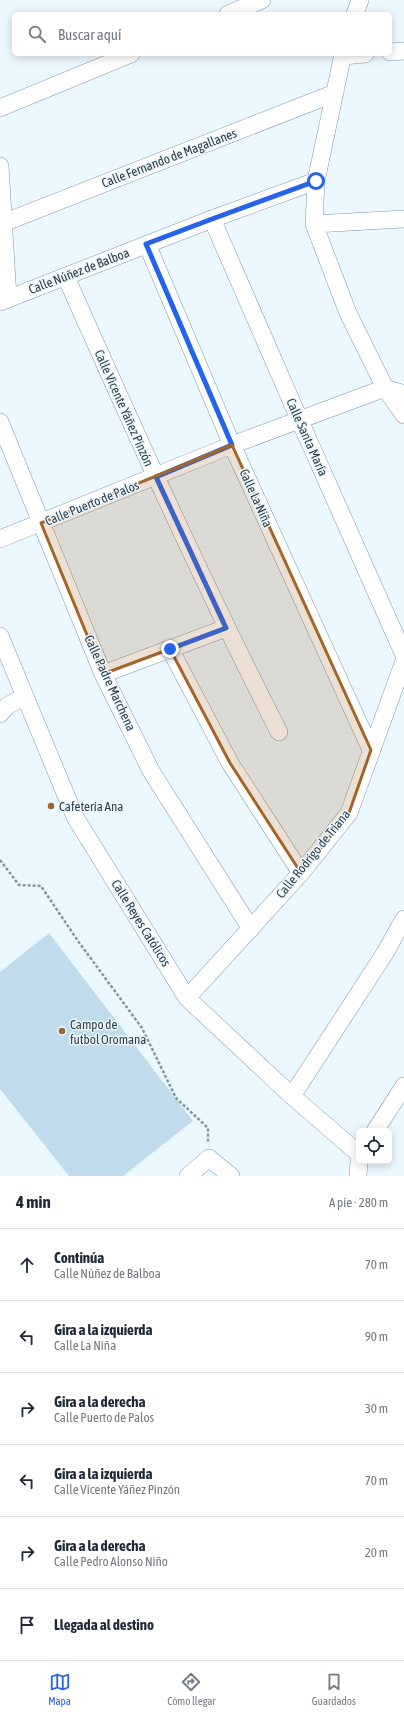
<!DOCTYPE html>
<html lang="es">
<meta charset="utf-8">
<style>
body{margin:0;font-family:"Asap Condensed",sans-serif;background:#f2f2f3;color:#1f2937}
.controls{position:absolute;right:12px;bottom:12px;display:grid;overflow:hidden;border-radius:6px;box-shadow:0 2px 10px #0003}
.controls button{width:36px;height:36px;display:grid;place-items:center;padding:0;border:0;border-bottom:1px solid #e0e1e3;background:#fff;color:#1f2937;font:20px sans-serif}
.stop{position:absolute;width:12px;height:12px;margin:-9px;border:3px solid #2563eb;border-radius:50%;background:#fff}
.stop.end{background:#2563eb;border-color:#fff;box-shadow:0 1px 4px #0008}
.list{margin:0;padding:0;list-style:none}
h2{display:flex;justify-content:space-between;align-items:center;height:52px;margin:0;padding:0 16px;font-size:17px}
h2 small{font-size:13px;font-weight:400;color:#747a83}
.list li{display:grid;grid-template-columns:26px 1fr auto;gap:12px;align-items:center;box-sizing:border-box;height:72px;padding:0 16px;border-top:1px solid #e0e1e3}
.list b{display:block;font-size:15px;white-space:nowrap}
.list p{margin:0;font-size:13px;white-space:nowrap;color:#747a83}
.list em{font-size:13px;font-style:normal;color:#747a83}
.icon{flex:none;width:22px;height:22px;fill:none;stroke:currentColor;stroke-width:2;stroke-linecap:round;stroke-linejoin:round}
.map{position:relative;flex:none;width:404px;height:1176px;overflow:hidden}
.search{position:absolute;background:#fff;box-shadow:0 2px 10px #0003;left:12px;right:12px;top:12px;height:44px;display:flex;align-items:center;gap:10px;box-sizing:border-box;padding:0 14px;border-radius:6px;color:#747a83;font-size:15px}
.sheet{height:484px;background:#fff}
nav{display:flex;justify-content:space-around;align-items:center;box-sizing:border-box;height:56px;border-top:1px solid #e0e1e3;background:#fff;font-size:11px;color:#747a83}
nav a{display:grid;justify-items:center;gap:2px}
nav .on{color:#2563eb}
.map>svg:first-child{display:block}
</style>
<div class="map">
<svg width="404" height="1176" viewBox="0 0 404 1176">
<rect width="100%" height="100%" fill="#ebf8ff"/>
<path fill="#c0dcec" d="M49 933 193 1121 123 1176H69L0 1089V972Z"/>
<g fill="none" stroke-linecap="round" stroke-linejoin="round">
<g stroke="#7c9aaa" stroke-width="18">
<path id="street" d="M228 14 262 0
M355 14 360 0
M390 52 404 51
M343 54 316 181 314 224 348 313 385 388 404 415
M343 56 365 54
M0 108 131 54
M0 166 8 298
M212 219 300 421 404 655
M3 223 335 93
M314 224 404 219
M147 244 232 445 371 750
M66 277C134 430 203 583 279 732
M0 302 212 219 316 181
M0 422 103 674 151 771 251 929
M0 539 232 445 385 388 404 394
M0 636 75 817 187 998 292 1096 359 1154
M170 649 230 763 301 873
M103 674 226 628
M0 714 7 706 25 696
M187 998 301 873 349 813 404 661
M292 1096 385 953 404 919
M375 1131 404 1086
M188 1176 209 1158 231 1176
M358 1176 359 1161"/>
</g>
<path stroke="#87949b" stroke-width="2.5" stroke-dasharray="3 2" stroke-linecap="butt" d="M0 860 19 885 41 886 78 941 142 1028 176 1098 208 1128V1142"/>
<use href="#street" stroke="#fff" stroke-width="17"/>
</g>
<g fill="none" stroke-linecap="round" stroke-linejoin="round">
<path stroke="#2563eb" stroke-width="5" d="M170 649 226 628 156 477 232 445 146 244 212 219 316 181"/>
</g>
<path fill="#a2652a" fill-opacity="0.2" stroke="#a2652a" stroke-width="3" stroke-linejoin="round" d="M232 445 371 750 349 813 301 873 230 763 170 649 103 674 41 523Z"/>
<g fill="#a2652a" stroke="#ebf8ff" stroke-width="1.5">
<circle cx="51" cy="806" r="4"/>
<circle cx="62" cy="1031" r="4"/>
</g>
<g text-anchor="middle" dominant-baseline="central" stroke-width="3" stroke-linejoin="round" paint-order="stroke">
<g font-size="13" fill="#313e45" stroke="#ebf8ff">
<text transform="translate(169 158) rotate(-21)">Calle Fernando de Magallanes</text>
<text transform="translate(79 271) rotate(-21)">Calle Núñez de Balboa</text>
<text transform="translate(124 408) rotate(66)">Calle Vicente Yáñez Pinzón</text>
<text transform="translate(307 437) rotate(66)">Calle Santa María</text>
<text transform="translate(256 498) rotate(66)">Calle La Niña</text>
<text transform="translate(92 503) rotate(-22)">Calle Puerto de Palos</text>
<text transform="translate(110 683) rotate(65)">Calle Padre Marchena</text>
<text transform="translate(313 854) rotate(-51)">Calle Rodrigo de Triana</text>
<text transform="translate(141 923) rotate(58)">Calle Reyes Católicos</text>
</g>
<g font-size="13" fill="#313e45" stroke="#ebf8ff" text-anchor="start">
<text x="59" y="806">Cafetería Ana</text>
<text x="70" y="1024">Campo de<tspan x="70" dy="15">futbol Oromana</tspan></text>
</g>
</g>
</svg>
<div class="controls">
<button><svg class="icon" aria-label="locate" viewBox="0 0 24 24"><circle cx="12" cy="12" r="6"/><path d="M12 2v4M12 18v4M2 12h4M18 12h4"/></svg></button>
</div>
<div class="stop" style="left:316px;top:181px"></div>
<div class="stop end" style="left:170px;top:649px"></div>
<div class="search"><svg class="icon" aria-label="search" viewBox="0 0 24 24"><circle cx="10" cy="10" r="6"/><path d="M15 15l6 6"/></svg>Buscar aquí</div>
</div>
<section class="sheet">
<h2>4 min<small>A pie · 280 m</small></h2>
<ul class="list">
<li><svg class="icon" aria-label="ahead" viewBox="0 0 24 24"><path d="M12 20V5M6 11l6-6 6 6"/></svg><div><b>Continúa</b><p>Calle Núñez de Balboa</p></div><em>70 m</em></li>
<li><svg class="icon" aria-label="left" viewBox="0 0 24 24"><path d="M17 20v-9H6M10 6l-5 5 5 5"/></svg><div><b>Gira a la izquierda</b><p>Calle La Niña</p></div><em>90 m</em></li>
<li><svg class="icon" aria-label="right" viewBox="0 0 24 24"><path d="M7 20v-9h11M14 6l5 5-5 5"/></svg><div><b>Gira a la derecha</b><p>Calle Puerto de Palos</p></div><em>30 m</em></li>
<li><svg class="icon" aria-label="left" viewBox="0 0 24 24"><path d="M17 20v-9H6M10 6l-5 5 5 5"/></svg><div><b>Gira a la izquierda</b><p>Calle Vicente Yáñez Pinzón</p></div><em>70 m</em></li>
<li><svg class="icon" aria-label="right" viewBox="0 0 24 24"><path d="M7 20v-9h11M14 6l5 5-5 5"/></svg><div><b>Gira a la derecha</b><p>Calle Pedro Alonso Niño</p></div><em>20 m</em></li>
<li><svg class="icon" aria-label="arrive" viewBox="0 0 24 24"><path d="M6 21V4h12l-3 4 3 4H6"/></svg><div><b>Llegada al destino</b></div></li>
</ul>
</section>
<nav>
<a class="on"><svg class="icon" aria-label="map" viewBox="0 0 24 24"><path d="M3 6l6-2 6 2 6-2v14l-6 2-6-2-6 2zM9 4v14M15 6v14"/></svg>Mapa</a>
<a><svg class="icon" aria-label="directions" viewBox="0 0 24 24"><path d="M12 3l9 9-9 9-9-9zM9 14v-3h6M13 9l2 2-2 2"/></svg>Cómo llegar</a>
<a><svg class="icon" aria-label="saved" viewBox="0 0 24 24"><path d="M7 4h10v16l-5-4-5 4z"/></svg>Guardados</a>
</nav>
